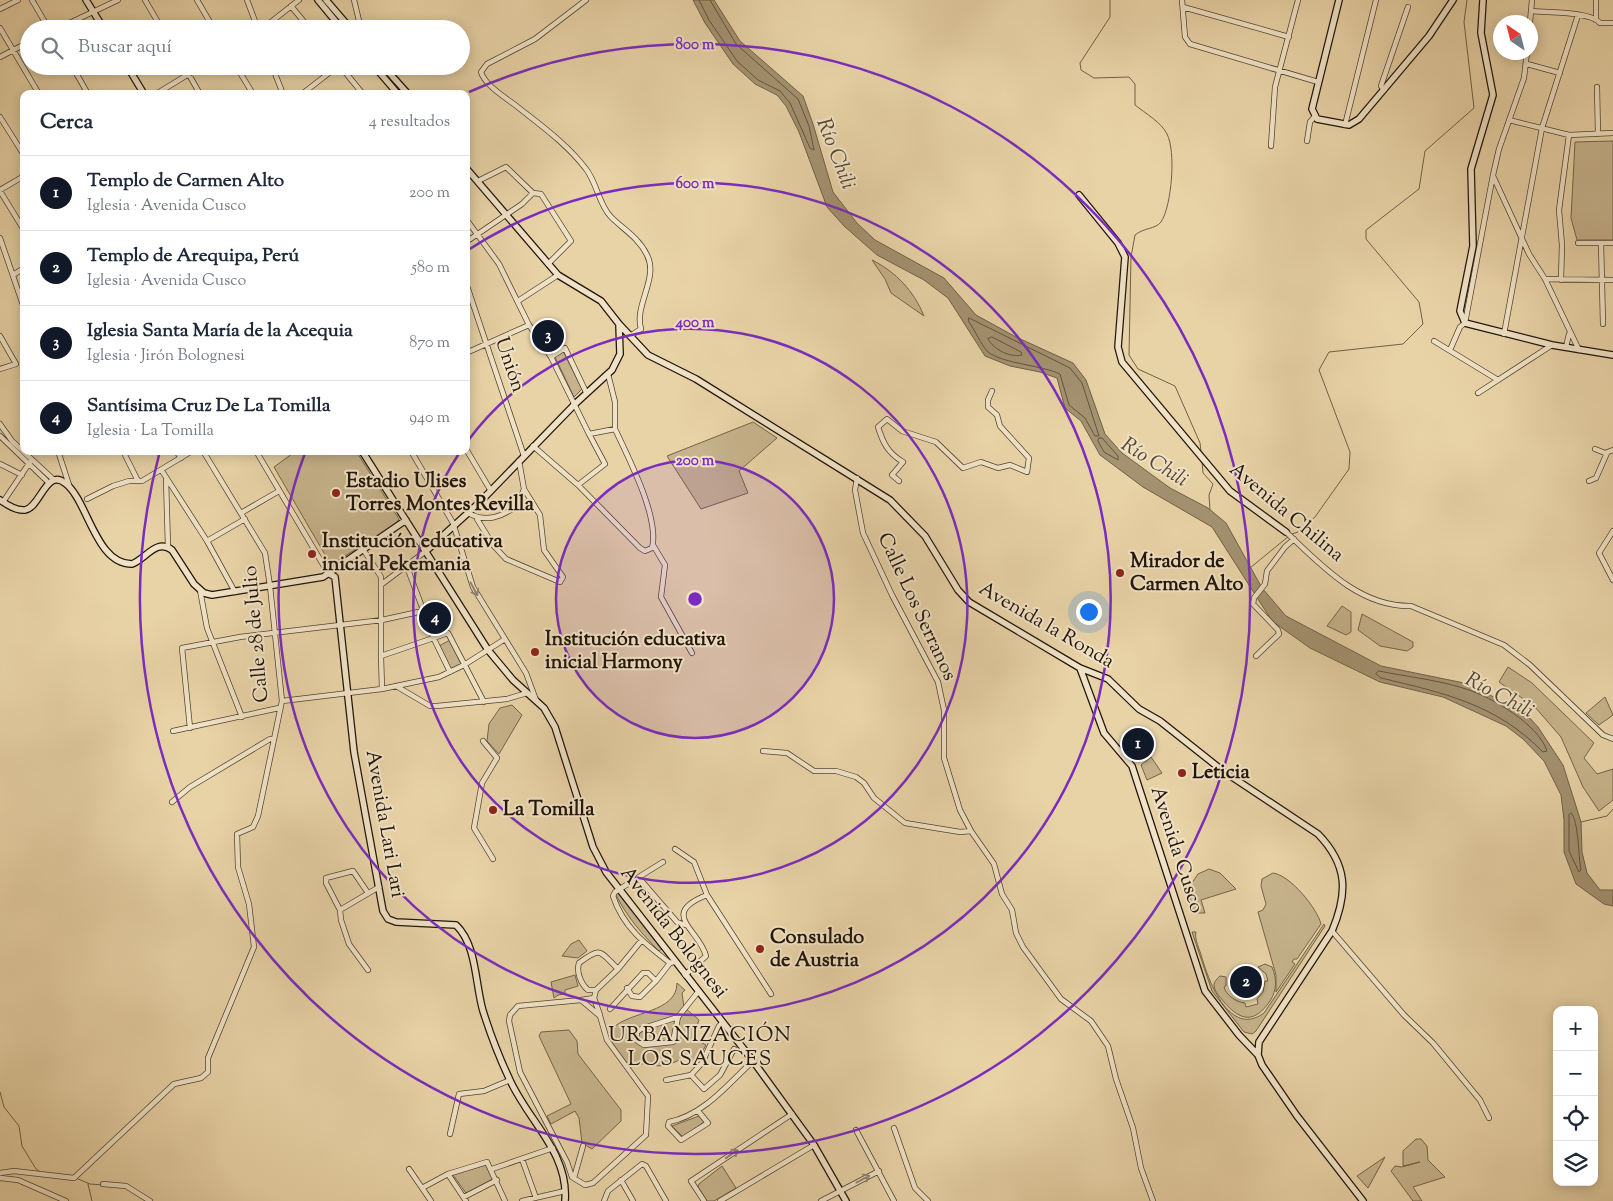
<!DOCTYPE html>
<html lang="es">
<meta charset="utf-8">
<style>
body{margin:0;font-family:"Sorts Mill Goudy",serif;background:#f2f2f3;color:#1f2937}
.controls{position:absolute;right:15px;bottom:15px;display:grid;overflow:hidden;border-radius:10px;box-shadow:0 2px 12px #0003}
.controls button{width:45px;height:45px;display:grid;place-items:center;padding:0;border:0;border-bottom:1px solid #e0e1e3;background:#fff;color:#1f2937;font:25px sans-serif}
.compass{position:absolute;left:1493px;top:15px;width:45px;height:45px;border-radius:50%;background:#fff;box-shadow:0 2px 12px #0003;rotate:325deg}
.you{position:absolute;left:1088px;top:611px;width:18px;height:18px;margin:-12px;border:4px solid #fff;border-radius:50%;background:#1a73e8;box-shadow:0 0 0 8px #1a73e833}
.badge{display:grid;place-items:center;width:32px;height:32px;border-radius:50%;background:#111827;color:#fff;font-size:16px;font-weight:700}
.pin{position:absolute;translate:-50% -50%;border:2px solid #fff;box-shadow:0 1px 5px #0006}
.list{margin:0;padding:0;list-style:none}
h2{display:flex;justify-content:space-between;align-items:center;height:65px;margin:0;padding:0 20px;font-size:21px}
h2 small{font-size:16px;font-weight:400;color:#747a83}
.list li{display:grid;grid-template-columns:32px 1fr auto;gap:15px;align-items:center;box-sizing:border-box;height:75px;padding:0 20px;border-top:1px solid #e0e1e3}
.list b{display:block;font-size:19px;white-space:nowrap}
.list p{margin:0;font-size:16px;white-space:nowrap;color:#747a83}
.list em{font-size:16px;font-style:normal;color:#747a83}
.icon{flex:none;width:28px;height:28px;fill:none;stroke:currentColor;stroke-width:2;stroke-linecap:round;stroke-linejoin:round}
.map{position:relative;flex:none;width:1613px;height:1201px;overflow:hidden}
.search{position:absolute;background:#fff;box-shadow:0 2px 12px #0003;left:20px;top:20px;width:450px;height:55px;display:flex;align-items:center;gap:12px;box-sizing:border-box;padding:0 18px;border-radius:28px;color:#747a83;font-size:19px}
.panel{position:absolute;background:#fff;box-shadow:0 2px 12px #0003;left:20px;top:90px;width:450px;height:365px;border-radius:10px}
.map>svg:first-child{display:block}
</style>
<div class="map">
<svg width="1613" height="1201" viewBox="0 0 1613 1201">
<rect width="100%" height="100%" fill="#e8d3a7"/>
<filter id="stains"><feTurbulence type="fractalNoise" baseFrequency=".004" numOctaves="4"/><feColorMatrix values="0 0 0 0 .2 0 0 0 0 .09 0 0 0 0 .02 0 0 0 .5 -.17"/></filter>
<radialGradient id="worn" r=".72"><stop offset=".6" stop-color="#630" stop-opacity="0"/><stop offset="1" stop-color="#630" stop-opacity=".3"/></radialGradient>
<path fill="#c6b38c" stroke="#73644a" d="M1613 141V240H1577L1571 218 1575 142Z
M872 260C896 272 914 291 924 316L891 293 885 279Z
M563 351 582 389 574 397 555 357Z
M753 422 777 438 739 471 748 493 701 509 667 456Z
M296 451H356L399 519 397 523 331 565 274 467Z
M1342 606 1351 612V632L1346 635 1327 626Z
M1362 614 1413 642V647L1407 651 1380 646 1358 630Z
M450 640 461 664 451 669 439 646Z
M1508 667 1532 683 1594 743 1584 758 1597 774 1613 769V800L1599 811 1583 787 1561 737 1535 707 1499 682Z
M1605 697 1613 715 1599 725 1586 713Z
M512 705 522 715 499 754 487 741 489 724 500 708Z
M1151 757 1162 773 1147 780 1141 765Z
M1209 869 1220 873 1236 889 1201 900 1205 913H1198L1192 908 1188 889 1198 874Z
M1273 873C1290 875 1317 908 1321 924L1297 959H1294L1292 962 1295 964 1276 992V975L1258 912 1263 910 1266 904 1261 886 1262 879Z
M618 892 662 949 659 951C642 934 627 917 616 895Z
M1324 924 1325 926 1256 1031 1252 1034 1244 1032 1212 991 1192 932H1196C1194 939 1200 950 1202 958 1209 982 1230 1038 1264 1013Z
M579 940 587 951 578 958 562 956 571 944Z
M1265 964 1272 967C1277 979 1277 990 1270 1001 1255 1023 1241 1022 1224 1002 1220 997 1215 992 1214 986 1214 981 1217 979 1220 976L1226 977V986L1224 987C1226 995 1236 1002 1245 1003L1246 1007 1258 1004 1257 999 1263 992 1265 981H1268L1266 974 1258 967Z
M575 975 578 986 565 990V994L558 995 554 998 551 982Z
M677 983 685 990 682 993 684 1007 699 1020 693 1038 706 1045 695 1065 684 1058 668 1065 657 1066 653 1062 630 1066C624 1062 614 1046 608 1039 609 1036 611 1030 613 1028 630 1011 677 1013 677 983Z
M569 1030 577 1041 578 1054 621 1110V1121L592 1149 582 1143 579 1118 575 1111 551 1124 547 1116 571 1104 539 1036 541 1032Z
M699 1116 704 1122 683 1137 672 1126Z
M1416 1139H1421L1427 1146 1428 1160 1445 1177 1413 1187 1422 1201H1413L1391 1171 1395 1166 1402 1167 1420 1162 1403 1166V1151Z
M1385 1157 1368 1188 1357 1176Z
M486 1165 493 1179 466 1193 453 1175Z
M722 1166 736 1188 714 1201H707L698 1187 699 1184Z"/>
<path fill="#a49271" stroke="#6f6047" d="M693 0H714L740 41 803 96 813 124 833 192 857 223 875 240 944 278 976 315 1016 337 1073 363 1086 380 1105 434 1122 453 1170 488 1208 508 1226 523 1262 588 1286 616 1381 666 1469 684 1526 714 1538 727 1563 765 1581 822 1582 852 1587 873 1600 890H1613V906L1604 904 1576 884 1564 852V820L1561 795 1544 761 1523 739 1506 726 1443 697 1380 682 1310 648 1272 621 1212 527 1143 487 1100 455 1081 421 1065 408 1057 378 1040 372 1010 366 985 356 948 298 924 280 877 255 844 226 827 207 799 132 786 106 777 95 755 84 733 64 705 23Z"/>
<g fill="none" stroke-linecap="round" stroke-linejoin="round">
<path stroke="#62533d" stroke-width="1" d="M699 0 709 20 737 61 758 80 780 91 790 103 810 148 814 150 809 126 798 99 736 44 710 0
M969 318 1070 368 1082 383 1099 436H1095L1085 418 1069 405 1060 374C1041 365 1004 364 988 352 981 345 975 330 969 322Z
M992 337 1021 352 1022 355C1010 358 993 349 988 339Z
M1099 438H1102L1118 456V460L1104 452 1098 441Z
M1379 671C1408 677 1439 680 1466 689 1492 697 1539 725 1547 751L1543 752C1496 704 1444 693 1381 678L1376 674Z
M1571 813C1579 821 1578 856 1581 870L1579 872 1569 851V815Z"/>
<path stroke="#6f6047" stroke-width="1" d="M1110 0V17L1080 63 1081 70 1094 78 1129 77 1135 84V105C1145 113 1162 123 1167 134 1176 151 1172 205 1161 222 1156 229 1143 228 1135 235L1131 257 1129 355 1138 369 1175 386 1200 443 1201 452
M1202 461 1203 473 1213 484 1209 495 1210 510
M1292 534 1298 532 1315 517 1349 469 1350 452 1319 370 1329 352 1403 344 1423 324 1419 302 1366 239V230L1419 189 1425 151 1474 108 1464 22 1467 0
M1250 568 1289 536
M1581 822 1607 816 1613 809
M0 1092 4 1107 19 1126 22 1146 36 1169 42 1173
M76 1178 90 1184 103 1185
M88 1184 92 1201"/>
<g stroke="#524430" stroke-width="6">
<path id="street" d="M32 0 49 29
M145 0 162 29
M197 0 214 29
M247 0 258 29
M354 0 361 29
M586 0 535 39 487 64 481 72C485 86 508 99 519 108 543 127 568 145 586 169 597 183 599 205 611 217 623 229 639 238 647 255 659 278 634 305 641 329L630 336
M1182 0 1185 37 1190 44 1318 82
M291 6 310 29
M1183 7 1289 37
M0 9 18 0
M1532 11C1548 13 1590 11 1600 23H1613
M1596 18V0
M1530 22 1532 0
M0 28 39 94
M57 29 118 0
M262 29 299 0
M0 57 29 42
M1527 64 1560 73
M72 66 88 94
M184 66 200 94
M236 66 253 94
M272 66 283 94
M340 66 363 94
M1597 87 1598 134
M1384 90 1381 86 1408 7
M156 94 202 66
M302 94 338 66
M0 117 24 155
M1509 120 1569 135 1613 133
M1345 125 1376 0
M1307 141 1310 122 1315 116
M1271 146 1275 87 1298 0
M1493 176 1529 254 1545 279 1579 350
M478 181 506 167 533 193
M0 190 24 176
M0 191 24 230
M466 219 499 264 529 325 551 357 589 434 615 429C628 457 660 518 652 548L645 551 640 548 578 485 533 446
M0 238 24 308
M466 242 522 204 533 193 541 194 571 241 548 264
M1578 243H1613
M1601 243 1603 324
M13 275 24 268
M1545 279 1613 280
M1561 280 1562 245 1559 210 1569 135
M466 283 524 456
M518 301 558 275
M1504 334 1542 128 1578 15
M0 336 16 364 0 369
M1434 341 1498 380
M1566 347 1569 334
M1450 350 1460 327 1465 323 1493 175 1499 149 1524 78 1527 52
M466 353 529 325
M551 357 565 348 586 392
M608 374 615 402V429
M1478 393 1552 345
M0 424 12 441 54 480
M0 436 49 483
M466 449 491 491
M1595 449 1605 453 1613 450
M58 451 70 488
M123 451 138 481
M176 451 181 458
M256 451 328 573
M411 451 453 523 473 587 526 673 536 700
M0 464 22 475
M162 471 207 541 235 592
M857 478 855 490 863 533 892 595 938 682 944 710V758L960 810 971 831 994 864 1002 894 1012 910 1016 933 1023 947 1061 999 1091 1021 1108 1046 1116 1079 1133 1128 1141 1168 1153 1201
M166 479 168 547
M899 481 892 475 903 462C888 453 883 443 878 427L887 419 902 431 936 442 963 468 981 462 998 468 1010 465 1027 472 1029 458 1000 426 997 415 988 407V400L992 391
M1589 481 1596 478 1607 453
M578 485 605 464 589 434
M87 499 113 486 129 481H142L192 451
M3 502 30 462
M241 513 279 491
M468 513C486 523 502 517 518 505L524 489 519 461
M477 519 493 545 506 559 560 582 563 577 544 550 540 515 524 489
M1613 531 1599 553 1613 580
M1286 532C1321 565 1359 607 1411 606L1504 645 1530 665 1603 735 1613 739
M207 541 245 519
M653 545 665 565 661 597 692 653
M363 549 381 577V656
M407 567 434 639 450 672
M382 584 426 551
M200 590 207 628 242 717
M1256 656 1279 634 1278 630 1253 604 1254 598 1265 584 1267 571 1285 547 1294 539
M396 686 430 706H437L507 699 527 693
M382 689 381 656 448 633 484 702
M282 701 382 689 439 677 464 665 505 639
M190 728 182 648 240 637 382 620 423 611
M173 731 279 708
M483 741 497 758 482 783 474 828 493 859
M763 751 787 753 814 771H836L856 777 864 783 874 798 905 823 960 832 971 831
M172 802 190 787 270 739H274
M675 849 694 862 707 895 771 994
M663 862 615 892 613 896C623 927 645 944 670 963L674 962
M639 878 677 922 685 925
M368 893 353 871 326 878V883L340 910 341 920 349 944 368 970
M340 910 379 887
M1332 931 1404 1015 1433 1043 1480 1100 1489 1118
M685 975 706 956C700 930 658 914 707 895
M656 981 670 963
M596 990H588C581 984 576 972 579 963 602 946 599 951 618 969
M594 998 596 990 618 969 641 941
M581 1000 600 1016 607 1040 648 1096 646 1135 593 1183 585 1185 572 1177 567 1162 520 1072 509 1021 510 1015 518 1006Z
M581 1000 594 998 600 1015
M610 1009 643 973H648L656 981 640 997 632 996 627 988
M678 1017 641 1029 637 1032 636 1040 644 1045 673 1042 678 1017 698 992
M691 1075 704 1089 720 1075 734 1049
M666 1080 691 1075 702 1063 719 1026 722 1023
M698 1111 708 1123 681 1140 668 1126 669 1122C704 1115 728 1084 753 1061
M894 1128 915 1188 928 1201
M856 1130 894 1201
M450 1134 459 1094 484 1091 510 1080
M522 1159 536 1198
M409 1169 431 1201
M492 1169 553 1148
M0 1173 14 1171 74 1178 174 1084 201 1078 208 1072V1058L254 947 249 904 238 867 237 834 253 827 258 816 282 701 270 586 265 553 203 451
M448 1174 466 1201
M0 1178 18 1180 66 1201
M574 1178 583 1146
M621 1180 633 1201
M103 1184 126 1186 150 1201
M422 1188 448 1174 487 1162 505 1201
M464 1197 497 1180
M522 1201 565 1191
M604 1201 608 1191 642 1164 646 1166 666 1201
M704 1201 691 1181 792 1114
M720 1201 814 1145
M821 1201 879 1171"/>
</g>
<g stroke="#201409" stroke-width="8">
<path id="secondary" d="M86 0 104 29
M318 0 342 29
M326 0 351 29
M1339 0 1312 109 1317 119 1349 125 1359 119 1429 36 1453 0
M1483 0 1481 33 1493 95 1471 169 1473 246 1460 311 1465 323 1552 345 1613 355
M127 66 144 94
M374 66 398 94
M383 66 408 94
M466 168 558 275 601 301 619 324 648 355 696 379 890 500 925 536 958 590 969 602 1080 668 1108 679 1139 709 1160 721 1223 771 1318 834C1348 865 1348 893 1332 931L1259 1042 1258 1055
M1079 195 1118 243 1125 257 1118 347 1122 362 1230 491 1286 532
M362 451 488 650 513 680 544 708 555 727 593 847 606 872 753 1061 814 1145 846 1201
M0 500C7 505 16 511 25 510 40 508 46 468 65 483 88 500 95 564 132 564 146 559 156 538 172 550L194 584 204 593 212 595 323 577 406 520
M426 551 479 503 575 404 612 370 620 354 619 324
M328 573 335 577 354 752 383 911 388 919 396 922 456 925C477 945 475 984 483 1011 490 1033 499 1057 509 1078 527 1120 569 1152 565 1201
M1080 668 1104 733 1132 766 1205 991 1239 1035 1258 1055 1262 1065 1297 1116 1363 1201"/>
</g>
<use href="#street" stroke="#f0e2c6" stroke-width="4.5"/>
<use href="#secondary" stroke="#f0e2c6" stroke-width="5.5"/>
</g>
<defs><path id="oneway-shaft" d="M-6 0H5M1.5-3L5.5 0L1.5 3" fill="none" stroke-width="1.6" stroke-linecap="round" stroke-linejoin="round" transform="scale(1.25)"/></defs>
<g stroke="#928571">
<use href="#oneway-shaft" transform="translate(474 589) rotate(62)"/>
<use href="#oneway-shaft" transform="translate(732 1154) rotate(-34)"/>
<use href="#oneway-shaft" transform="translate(863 1179) rotate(-28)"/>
</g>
<circle cx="695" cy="599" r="139" fill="#7b2cbf" fill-opacity=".12"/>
<g fill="none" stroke="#7b2cbf" stroke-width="2.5">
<circle cx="695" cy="599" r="139"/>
<path d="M467 442A277 277 0 1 1 460 452"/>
<path d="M468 250A416 416 0 1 1 305 453"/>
<path d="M469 92A555 555 0 1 1 159 455"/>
</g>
<g fill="#8f2418" stroke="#f0e2c6" stroke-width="2">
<circle cx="336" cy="493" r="5"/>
<circle cx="312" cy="554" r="5"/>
<circle cx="1120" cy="573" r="5"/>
<circle cx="535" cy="652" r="5"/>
<circle cx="1182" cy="773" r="5"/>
<circle cx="493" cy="810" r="5"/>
<circle cx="760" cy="949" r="5"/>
</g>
<g text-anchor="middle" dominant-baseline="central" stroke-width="4" stroke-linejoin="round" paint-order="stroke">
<g font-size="20" fill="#201409" stroke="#f0e2c6">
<text transform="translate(509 365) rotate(71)">Unión</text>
<text transform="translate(1286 513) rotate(40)">Avenida Chilina</text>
<text transform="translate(916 607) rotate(65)">Calle Los Serranos</text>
<text transform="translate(1046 626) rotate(30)">Avenida la Ronda</text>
<text transform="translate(257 634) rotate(-95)">Calle 28 de Julio</text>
<text transform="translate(384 824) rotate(80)">Avenida Lari Lari</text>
<text transform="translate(1176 850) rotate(72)">Avenida Cusco</text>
<text transform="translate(673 933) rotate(52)">Avenida Bolognesi</text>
</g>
<g font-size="20" font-weight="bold" fill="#201409" stroke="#f0e2c6" text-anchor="start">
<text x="346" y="482">Estadio Ulises<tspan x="346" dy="23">Torres Montes Revilla</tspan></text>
<text x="322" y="542">Institución educativa<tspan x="322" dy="23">inicial Pekemania</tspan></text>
<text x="1130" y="562">Mirador de<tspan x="1130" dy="23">Carmen Alto</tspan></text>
<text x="545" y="640">Institución educativa<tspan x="545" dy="23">inicial Harmony</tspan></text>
<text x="1192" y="773">Leticia</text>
<text x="503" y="810">La Tomilla</text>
<text x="770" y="938">Consulado<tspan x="770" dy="23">de Austria</tspan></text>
</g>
<g font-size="21" font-style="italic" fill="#554633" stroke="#f0e2c6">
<text transform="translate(835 154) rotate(69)">Río Chili</text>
<text transform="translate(1154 463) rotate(32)">Río Chili</text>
<text transform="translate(1499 696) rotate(28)">Río Chili</text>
</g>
<g font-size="21" letter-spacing="1" fill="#201409" stroke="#f0e2c6">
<text x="700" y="1036">URBANIZACIÓN<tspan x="700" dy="24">LOS SAUCES</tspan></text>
</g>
</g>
<circle cx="695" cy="599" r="8" fill="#7b2cbf" stroke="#f0e2c6" stroke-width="2.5"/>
<g font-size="15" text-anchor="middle" font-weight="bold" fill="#7b2cbf" stroke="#f0e2c6" stroke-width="4" stroke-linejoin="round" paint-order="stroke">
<text x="695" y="49">800 m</text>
<text x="695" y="188">600 m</text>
<text x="695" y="327">400 m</text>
<text x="695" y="465">200 m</text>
</g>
<rect width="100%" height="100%" filter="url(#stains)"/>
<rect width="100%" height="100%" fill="url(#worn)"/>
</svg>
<div class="controls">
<button>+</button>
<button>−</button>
<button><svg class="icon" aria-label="locate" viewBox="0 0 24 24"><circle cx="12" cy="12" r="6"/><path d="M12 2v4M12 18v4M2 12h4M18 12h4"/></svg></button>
<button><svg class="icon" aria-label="layers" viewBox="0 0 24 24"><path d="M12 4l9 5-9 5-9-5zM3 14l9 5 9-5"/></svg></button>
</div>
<svg class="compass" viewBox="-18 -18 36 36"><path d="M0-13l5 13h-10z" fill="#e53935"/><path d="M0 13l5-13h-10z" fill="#747a83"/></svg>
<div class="you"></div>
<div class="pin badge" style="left:1138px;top:744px">1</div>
<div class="pin badge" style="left:1246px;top:982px">2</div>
<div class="pin badge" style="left:548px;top:336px">3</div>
<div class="pin badge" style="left:435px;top:618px">4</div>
<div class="search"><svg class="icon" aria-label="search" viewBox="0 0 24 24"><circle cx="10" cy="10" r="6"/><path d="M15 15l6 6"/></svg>Buscar aquí</div>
<section class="panel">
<h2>Cerca<small>4 resultados</small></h2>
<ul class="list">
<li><span class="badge">1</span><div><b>Templo de Carmen Alto</b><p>Iglesia · Avenida Cusco</p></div><em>200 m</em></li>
<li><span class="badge">2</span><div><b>Templo de Arequipa, Perú</b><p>Iglesia · Avenida Cusco</p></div><em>580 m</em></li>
<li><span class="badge">3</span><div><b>Iglesia Santa María de la Acequia</b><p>Iglesia · Jirón Bolognesi</p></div><em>870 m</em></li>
<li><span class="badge">4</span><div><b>Santísima Cruz De La Tomilla</b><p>Iglesia · La Tomilla</p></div><em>940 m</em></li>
</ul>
</section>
</div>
